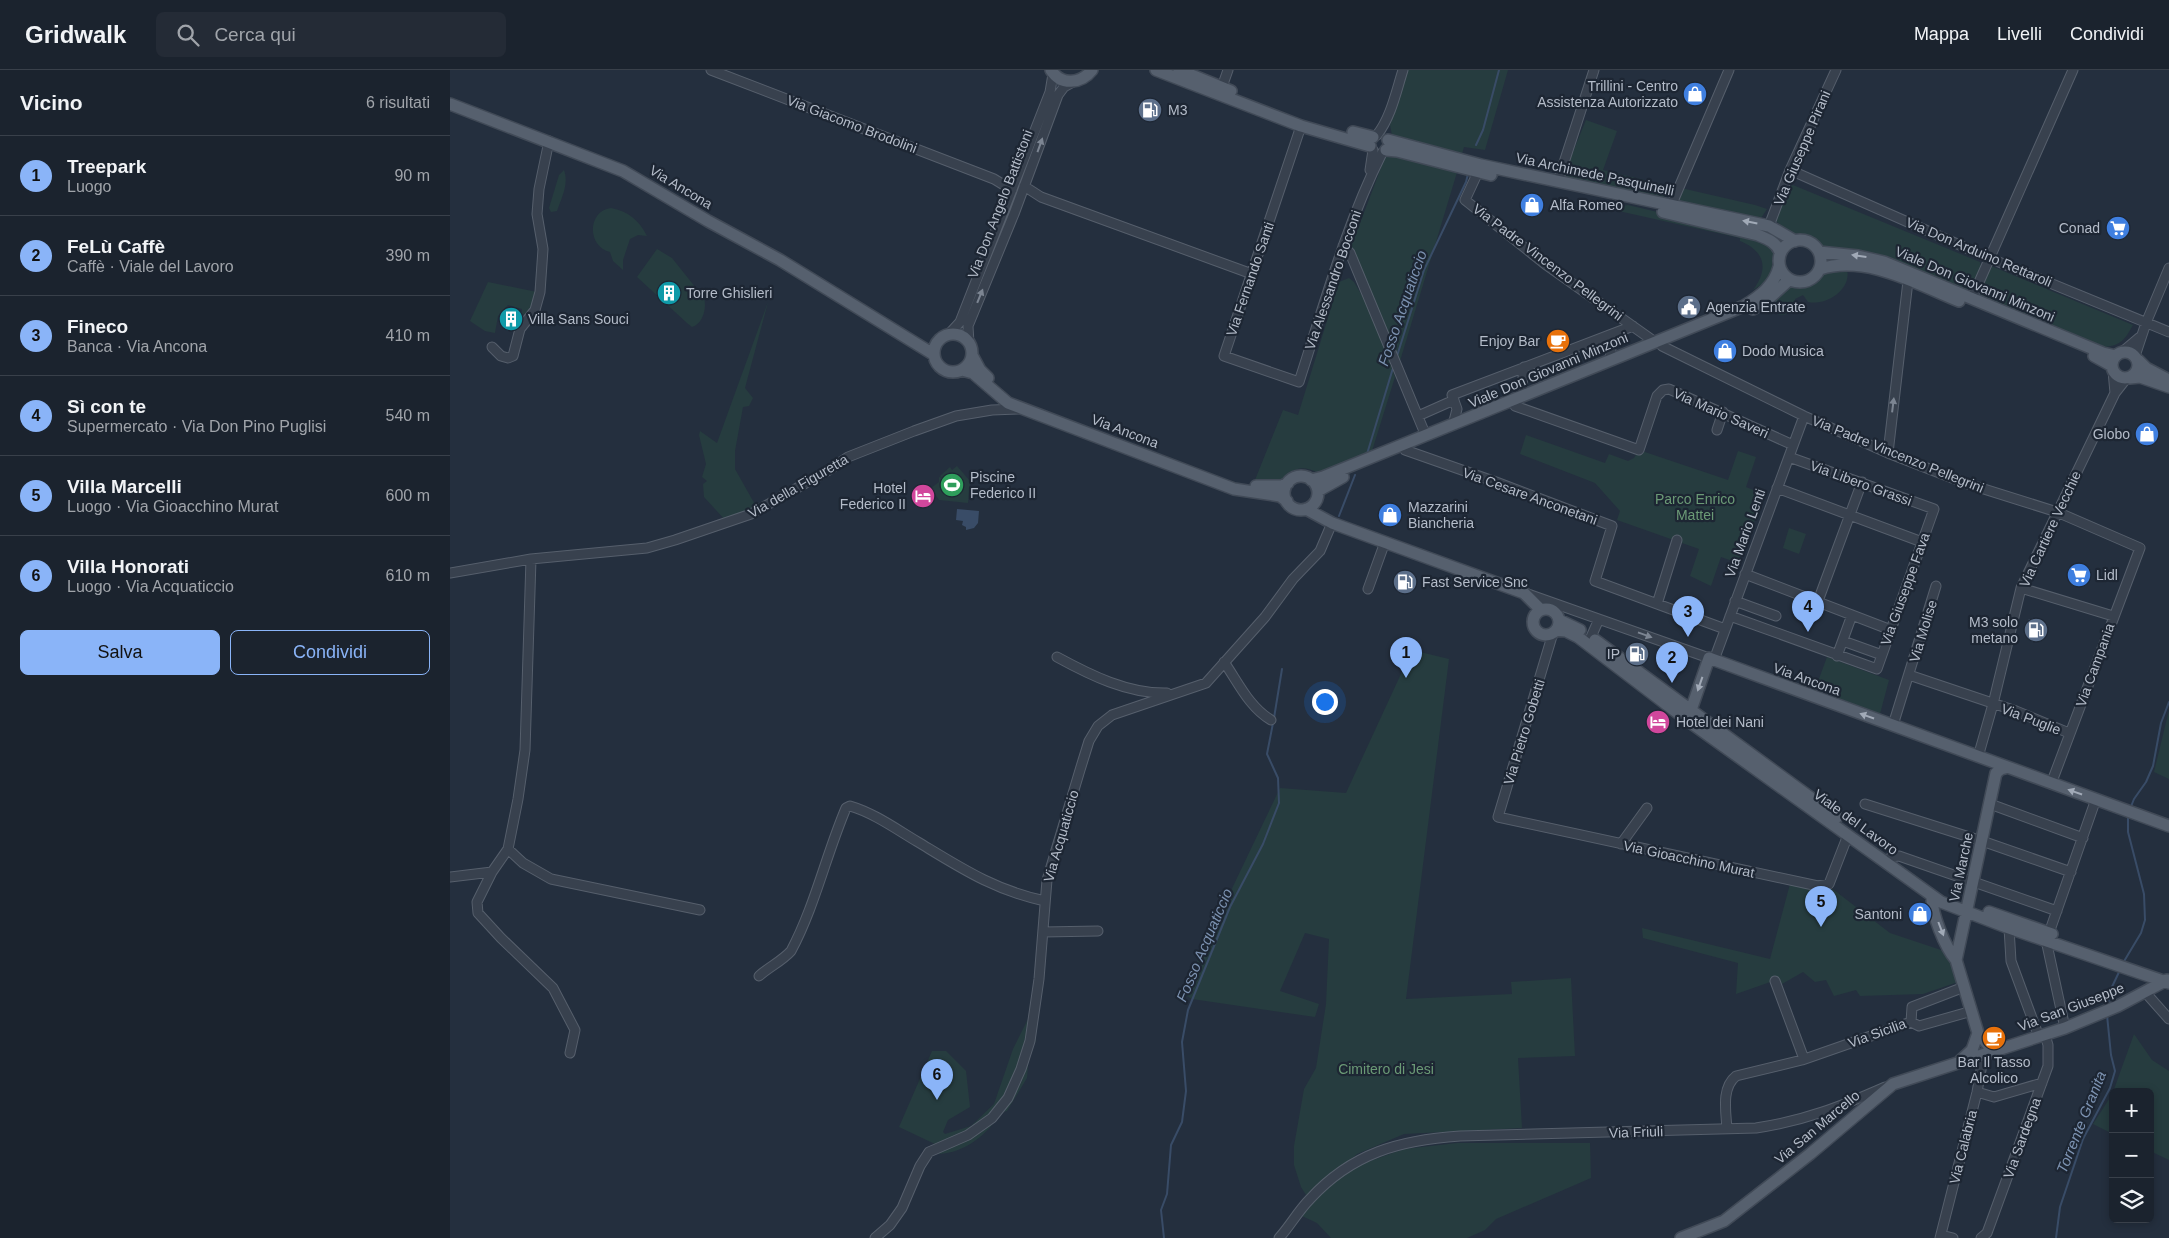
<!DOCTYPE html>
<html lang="it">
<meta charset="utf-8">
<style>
body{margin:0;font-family:Helvetica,sans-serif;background:#242b36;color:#f1f3f6}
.controls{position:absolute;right:15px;bottom:15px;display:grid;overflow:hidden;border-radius:8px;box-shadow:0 2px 8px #0003}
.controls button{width:45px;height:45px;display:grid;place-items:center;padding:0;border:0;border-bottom:1px solid #39404a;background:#1b232e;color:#f1f3f6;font:25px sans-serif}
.you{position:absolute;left:874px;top:631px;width:18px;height:18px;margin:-12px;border:4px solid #fff;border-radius:50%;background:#1a73e8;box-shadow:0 0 0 8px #1a73e833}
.badge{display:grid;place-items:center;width:32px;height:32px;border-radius:50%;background:#8ab4f8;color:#111;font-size:16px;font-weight:700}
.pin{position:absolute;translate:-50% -41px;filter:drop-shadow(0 1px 2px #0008)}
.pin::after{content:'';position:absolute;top:26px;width:18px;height:15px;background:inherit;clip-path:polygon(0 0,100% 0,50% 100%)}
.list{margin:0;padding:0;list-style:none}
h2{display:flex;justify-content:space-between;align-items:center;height:65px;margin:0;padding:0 20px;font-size:21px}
h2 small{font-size:16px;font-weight:400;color:#a0a4aa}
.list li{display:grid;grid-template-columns:32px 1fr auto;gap:15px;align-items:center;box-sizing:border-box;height:80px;padding:0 20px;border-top:1px solid #39404a}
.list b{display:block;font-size:19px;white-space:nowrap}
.list p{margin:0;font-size:16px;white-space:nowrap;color:#a0a4aa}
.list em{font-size:16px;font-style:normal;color:#a0a4aa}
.actions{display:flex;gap:10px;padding:15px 20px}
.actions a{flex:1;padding:11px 0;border:1px solid #8ab4f8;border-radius:8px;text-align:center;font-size:18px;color:#8ab4f8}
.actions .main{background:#8ab4f8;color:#111}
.icon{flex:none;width:28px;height:28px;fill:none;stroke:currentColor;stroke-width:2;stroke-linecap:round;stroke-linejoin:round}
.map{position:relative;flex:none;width:1719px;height:1168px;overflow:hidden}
header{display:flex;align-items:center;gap:30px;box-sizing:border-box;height:70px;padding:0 25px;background:#1b232e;border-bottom:1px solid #39404a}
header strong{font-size:24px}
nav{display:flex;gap:28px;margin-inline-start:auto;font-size:18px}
.search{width:350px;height:45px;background:#242b36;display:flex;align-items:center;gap:12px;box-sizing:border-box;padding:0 18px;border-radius:8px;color:#a0a4aa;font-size:19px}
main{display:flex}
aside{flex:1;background:#1b232e}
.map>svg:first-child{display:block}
</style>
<header>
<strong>Gridwalk</strong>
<div class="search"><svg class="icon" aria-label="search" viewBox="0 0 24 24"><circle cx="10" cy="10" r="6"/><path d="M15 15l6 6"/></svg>Cerca qui</div>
<nav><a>Mappa</a><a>Livelli</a><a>Condividi</a></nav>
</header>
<main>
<aside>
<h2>Vicino<small>6 risultati</small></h2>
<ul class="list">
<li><span class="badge">1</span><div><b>Treepark</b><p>Luogo</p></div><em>90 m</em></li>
<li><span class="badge">2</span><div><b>FeLù Caffè</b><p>Caffè · Viale del Lavoro</p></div><em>390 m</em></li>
<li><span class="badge">3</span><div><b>Fineco</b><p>Banca · Via Ancona</p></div><em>410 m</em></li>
<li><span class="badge">4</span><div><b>Sì con te</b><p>Supermercato · Via Don Pino Puglisi</p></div><em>540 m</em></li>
<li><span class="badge">5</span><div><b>Villa Marcelli</b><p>Luogo · Via Gioacchino Murat</p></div><em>600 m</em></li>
<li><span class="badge">6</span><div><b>Villa Honorati</b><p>Luogo · Via Acquaticcio</p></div><em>610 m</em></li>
</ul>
<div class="actions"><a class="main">Salva</a><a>Condividi</a></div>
</aside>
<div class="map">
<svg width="1719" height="1168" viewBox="0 0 1719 1168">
<rect width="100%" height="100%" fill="#242f3e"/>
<path fill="#263c3f" d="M957 0H1058L1035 80 1014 77 1012 84 942 65 940 55Z
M1136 50 1167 61 1153 100 1219 116 1214 128 1113 106Z
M937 82 1008 99 950 291 901 177Z
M114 100C119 114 112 127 107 141L101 142 99 138 109 105Z
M1343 115 1530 192 1531 196 1522 218 1516 220 1431 186 1403 179 1371 177C1364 167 1353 163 1341 164L1325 150 1339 117Z
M1231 118 1305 135 1317 139 1311 148 1226 130Z
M1141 132 1168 137 1178 135 1300 164 1311 168 1324 181 1322 192 1323 198 1316 212 1303 220C1319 199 1315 181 1290 171V168L1146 136 1145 141 1143 140Z
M161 138C178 141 189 150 197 166L188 165 180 169 173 190V200L163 191 160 182C137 177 137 141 161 138Z
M207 179 222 188 254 228C257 238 253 254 242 257L237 253 187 207Z
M1541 196 1683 255C1675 269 1672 275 1655 277L1531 226 1529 223Z
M1397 199C1402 220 1376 236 1358 232L1353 225 1345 229 1347 234C1344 241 1337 246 1329 245L1321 231 1342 214C1356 216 1364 212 1371 200Z
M899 208 904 212 920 239 945 307 922 381 869 403C852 395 845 397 832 410H805L833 340 848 345 889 212Z
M38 212 87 222 85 236 77 246 72 244V239L58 235 48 246 45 263 35 261 20 251Z
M318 232 295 318 303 328 299 336 293 337 285 381V399L307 438 276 451 254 427 253 414 257 411 252 407 256 394 249 365 250 361 267 373Z
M1076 365 1155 393 1159 384 1178 391 1184 388 1189 380 1278 410 1288 381 1306 387 1296 417 1315 425 1288 493 1271 487 1261 516 1240 506 1249 479 1167 450 1170 441 1145 413 1070 384Z
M507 396 520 411 518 433 489 430 481 418 489 412V407L492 408 490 406 500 397 502 400Z
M1339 458 1356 464 1349 484 1333 478Z
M962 580 999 589 956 929 1062 924 1061 912 1121 908 1125 986 1068 988 1072 1058 954 1064 907 1084 858 1128 851 1117 844 1095V1076L854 1019 866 998 876 934 879 869 855 863 830 921 869 934 865 947 742 929 732 923 830 718 896 723Z
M1377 587 1439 610 1430 644 1369 621 1366 617Z
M1719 640V709L1704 702Z
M1340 814 1376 822 1380 817 1440 863 1497 882 1508 912 1473 924 1410 926 1406 920 1384 926 1376 910 1365 912 1353 902 1332 914 1329 909 1286 924 1288 893 1193 868 1192 858 1320 889Z
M584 937 586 970 579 985 577 1008 557 1041 550 1043C539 1064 514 1083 489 1084L487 1075 449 1057 482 981H496L516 1001 520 1037 498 1050 493 1062 495 1064 521 1056 544 1034 563 979Z
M1684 964 1702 990 1719 1001V1090L1700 1081V1022H1663Z
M1663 1023V1064L1643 1054Z
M1007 1073H1140L1141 1108 1046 1149 1035 1160 1017 1168H881L867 1153 852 1146 872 1119 900 1098 954 1079Z"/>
<path fill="#394c67" d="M507 439 529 441 528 453 524 458 516 460V457L512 455 513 451 506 450Z"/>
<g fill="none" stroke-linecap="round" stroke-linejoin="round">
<path stroke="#394c67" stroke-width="2" d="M1026 75 1033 60 1049 0
M947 286 974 200 1016 112 1018 104
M917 384 943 298
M889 446 905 405
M824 648 832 599
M1680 739 1684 729 1696 712 1703 696 1711 653 1719 632
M1673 893 1691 863 1695 850 1694 824 1678 762V746
M1658 935 1660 921 1670 900
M714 1168 711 1140 717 1124 721 1075 732 1052 736 1021 732 972 738 940 780 837 813 774 829 733 828 708 817 684 823 653
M1606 1168 1610 1137 1633 1069 1660 1018 1665 1001 1661 985 1657 945"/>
<g stroke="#565f6c" stroke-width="11">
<path id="minor" d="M261 0 544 109 562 120
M772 17 778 0
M851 56 774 286 849 312C874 235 896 155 932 83
M927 65C941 47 946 22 953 0
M920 100 923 80
M1340 100 1539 188 1719 262
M1028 102 1015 130 1095 194 1205 272
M1108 111 1144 0
M574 116 591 127 802 204
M1221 136 1279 0
M1319 156 1340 100 1386 0
M893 176 900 183 976 366
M1522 228 1623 0
M499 264 510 252 600 22 603 4
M519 273 518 256 564 144 608 25 614 17 623 12
M1212 276 1354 346 1438 383 1518 414 1607 442 1690 478 1601 714
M42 277 51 286 58 288 63 286 70 259 85 240 90 222 93 179 87 144 89 119 99 71
M1671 283 1690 267
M1685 286 1696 253 1719 198
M1160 291 1162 264
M1663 301 1665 323
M1071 328 1074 297
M1065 336 1189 380 1207 326 1213 320 1219 319 1343 375
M968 346 1004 330
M1003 355 1007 339 1002 325 1183 256
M1267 360 1273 342
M955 380 1046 412 1162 456 1145 511 1275 559
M1438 383 1458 211
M1327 418 1472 472
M81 489 75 680 68 729 58 779 73 793 101 809 250 840
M0 503 81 489 197 478 225 470 301 444 379 400 398 387 464 361 506 346 542 340 568 339
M1295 504 1441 560
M1571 518 1663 546
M918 519 935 472
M1075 523 1259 588
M1285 531 1326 546
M1368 531 1412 412
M1207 534 1227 470
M1280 546 1427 599 1484 439 1339 387
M1103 563 1048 747 1368 816 1379 814 1398 765
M1141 567 1149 549
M1393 571 1432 585
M1387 586 1402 545
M607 587C640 605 678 624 717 623
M1264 590 1354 346
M774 592C788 612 799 637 821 650
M1459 605 1566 641 1619 663
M1443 655 1486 516
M1528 687 1543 634 1571 518 1665 323 1676 309
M1415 734 1532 771 1621 802
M1540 734 1633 768
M1171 774 1197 738
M1441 787 1449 786 1607 841
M42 802 27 832 28 843 51 868 103 918 125 960 120 983
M0 807 42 802 58 779
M1559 858 1561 891 1589 967
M593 862 648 861
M1599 863 1646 729
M1596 870 1615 958
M309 906C319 897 332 891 341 881 365 836 376 785 396 738L400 736C424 743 446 759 468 772 511 798 544 820 595 831
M1325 911 1354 989
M1695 922 1719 949
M1461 952 1469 956 1522 941
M1527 1022 1544 1027 1592 1013
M1277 1059C1276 1042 1271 1018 1286 1006L1352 990 1461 952 1462 937 1514 917
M1491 1165 1503 1168
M425 1168 440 1155 452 1138 470 1096 479 1082 518 1065 542 1048 558 1028 571 999 580 971 589 909 597 810 630 700 639 671 648 656 662 645 756 613 815 547 843 509 870 481 882 453
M829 1168C840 1156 848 1141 860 1129 902 1083 950 1070 1010 1066L1306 1058C1354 1051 1392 1036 1435 1017
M1490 1168 1527 1022 1531 1000V986
M1531 1168 1537 1163 1598 996V975L1595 965"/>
</g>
<g stroke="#414a57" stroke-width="14">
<path id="major" d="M601 0C611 16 631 14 642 0
M706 0 851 56 920 76
M729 0 781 21
M0 34 173 101 258 151 330 190 483 284
M903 62 923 67
M938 70 1031 95 1319 156 1345 171
M936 80 947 81 1041 105
M1213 142 1308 165C1318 169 1326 172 1330 182
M1329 191a21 21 0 1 1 42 0a21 21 0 1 1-42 0Z
M1369 182 1408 186 1434 192 1653 283 1666 286
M1370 199C1416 184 1467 214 1509 231
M1303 239 1316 231 1339 210
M484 283a19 19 0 1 1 38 0a19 19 0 1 1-38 0Z
M1662 295a13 13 0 1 1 26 0a13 13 0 1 1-26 0Z
M522 285 530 300 538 308
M1644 286 1662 296
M1688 290 1696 298 1715 308
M512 300 523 303 558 333 784 419 830 426 837 431
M1680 308 1690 307 1719 317
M834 423a17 17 0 1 1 34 0a17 17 0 1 1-34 0Z
M861 410 873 407 1294 236C1310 226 1324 216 1329 197
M806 416H832L838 413
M868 421 893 407
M856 439 882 453 1074 523 1091 540
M1083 552a13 13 0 1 1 26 0a13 13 0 1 1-26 0Z
M1109 550 1130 560
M1106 560 1116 561 1128 567 1237 650 1491 832 1559 858 1719 913
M1145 570 1387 747
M1241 640 1259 588 1719 756
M1482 826C1481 843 1495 877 1506 890
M1539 842 1602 864
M1547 980 1538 975 1528 963 1506 890 1546 703 1551 699 1555 698
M1510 991 1522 980 1528 963
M1231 1168 1274 1151 1360 1084 1443 1014 1615 958 1668 936 1717 910"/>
</g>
<use href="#minor" stroke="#38414e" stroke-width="9"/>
<use href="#major" stroke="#56606e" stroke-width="11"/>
</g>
<defs><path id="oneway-solid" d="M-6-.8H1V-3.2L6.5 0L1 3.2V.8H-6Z" transform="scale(1.25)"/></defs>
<g fill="#7c8592">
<use href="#oneway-solid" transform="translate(590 75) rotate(-70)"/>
<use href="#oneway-solid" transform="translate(530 226) rotate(-68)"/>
<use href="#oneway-solid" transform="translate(1443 335) rotate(-83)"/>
<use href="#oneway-solid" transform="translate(1195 565) rotate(20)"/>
</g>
<g fill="#a1aab7">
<use href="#oneway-solid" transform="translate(1300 152) rotate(-169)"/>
<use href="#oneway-solid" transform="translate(1409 186) rotate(-172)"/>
<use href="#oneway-solid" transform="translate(1250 614) rotate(109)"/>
<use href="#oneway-solid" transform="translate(1417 646) rotate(-161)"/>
<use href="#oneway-solid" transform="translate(1625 722) rotate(-161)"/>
<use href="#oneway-solid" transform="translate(1491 859) rotate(69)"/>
</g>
<defs>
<g id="shop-disc" transform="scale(1.25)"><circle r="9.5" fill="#3f7fe0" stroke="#1d2633"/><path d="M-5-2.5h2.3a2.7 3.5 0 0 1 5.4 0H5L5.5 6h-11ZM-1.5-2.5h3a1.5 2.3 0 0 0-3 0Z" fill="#fff"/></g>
<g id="fuel-disc" transform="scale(1.25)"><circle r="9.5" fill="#5c6f8a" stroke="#1d2633"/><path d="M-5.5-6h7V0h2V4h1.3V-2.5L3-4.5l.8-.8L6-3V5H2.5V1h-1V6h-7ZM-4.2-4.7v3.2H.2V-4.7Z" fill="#fff"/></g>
<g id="supermarket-disc" transform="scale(1.25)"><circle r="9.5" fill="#3f7fe0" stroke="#1d2633"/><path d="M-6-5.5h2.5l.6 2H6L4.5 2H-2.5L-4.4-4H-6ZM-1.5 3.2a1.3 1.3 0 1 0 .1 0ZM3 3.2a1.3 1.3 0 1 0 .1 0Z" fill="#fff"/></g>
<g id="building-disc" transform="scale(1.25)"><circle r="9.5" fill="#0f9aa8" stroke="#1d2633"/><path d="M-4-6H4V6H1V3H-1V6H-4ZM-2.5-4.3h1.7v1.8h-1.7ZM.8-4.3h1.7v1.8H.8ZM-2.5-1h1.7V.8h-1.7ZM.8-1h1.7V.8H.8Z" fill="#fff"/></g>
<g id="civic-disc" transform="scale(1.25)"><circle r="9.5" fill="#5c6f8a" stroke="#1d2633"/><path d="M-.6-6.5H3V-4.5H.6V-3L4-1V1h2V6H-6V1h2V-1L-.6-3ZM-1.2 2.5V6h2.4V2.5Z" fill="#fff"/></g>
<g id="cafe-disc" transform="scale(1.25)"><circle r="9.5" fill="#e8710a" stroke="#1d2633"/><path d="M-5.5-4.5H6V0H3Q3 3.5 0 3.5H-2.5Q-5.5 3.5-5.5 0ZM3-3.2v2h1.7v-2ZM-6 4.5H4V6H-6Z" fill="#fff"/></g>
<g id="stadium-disc" transform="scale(1.25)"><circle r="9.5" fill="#2e9e5b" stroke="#1d2633"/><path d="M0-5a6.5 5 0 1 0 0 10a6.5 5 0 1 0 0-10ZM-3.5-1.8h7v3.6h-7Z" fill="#fff"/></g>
<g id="hotel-disc" transform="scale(1.25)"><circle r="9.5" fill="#d1479c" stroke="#1d2633"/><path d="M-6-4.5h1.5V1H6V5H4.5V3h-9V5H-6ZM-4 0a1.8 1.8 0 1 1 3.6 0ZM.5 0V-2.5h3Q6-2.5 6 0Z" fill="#fff"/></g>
</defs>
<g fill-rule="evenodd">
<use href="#shop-disc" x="1245" y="24"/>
<use href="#fuel-disc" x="700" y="40"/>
<use href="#shop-disc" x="1082" y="135"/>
<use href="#supermarket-disc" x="1668" y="158"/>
<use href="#building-disc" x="219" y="223"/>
<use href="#civic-disc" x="1239" y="237"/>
<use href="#building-disc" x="61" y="249"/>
<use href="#cafe-disc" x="1108" y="271"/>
<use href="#shop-disc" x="1275" y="281"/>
<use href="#shop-disc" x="1697" y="364"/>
<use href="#stadium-disc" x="502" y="415"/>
<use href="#hotel-disc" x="473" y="426"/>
<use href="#shop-disc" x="940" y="445"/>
<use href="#supermarket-disc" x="1629" y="505"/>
<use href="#fuel-disc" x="955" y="512"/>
<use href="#fuel-disc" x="1586" y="560"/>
<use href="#fuel-disc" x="1187" y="584"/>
<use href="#hotel-disc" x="1208" y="652"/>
<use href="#shop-disc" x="1470" y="844"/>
<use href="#cafe-disc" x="1544" y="968"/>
</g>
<g text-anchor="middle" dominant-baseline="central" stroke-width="4.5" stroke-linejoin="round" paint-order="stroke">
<g font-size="14" fill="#b4bcc9" stroke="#1d2633" text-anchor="start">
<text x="1228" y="16" text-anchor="end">Trillini - Centro<tspan x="1228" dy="16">Assistenza Autorizzato</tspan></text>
<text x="718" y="40">M3</text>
<text x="1100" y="135">Alfa Romeo</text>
<text x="1650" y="158" text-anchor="end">Conad</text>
<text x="236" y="223">Torre Ghislieri</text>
<text x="1256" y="237">Agenzia Entrate</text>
<text x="78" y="249">Villa Sans Souci</text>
<text x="1090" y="271" text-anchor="end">Enjoy Bar</text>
<text x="1292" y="281">Dodo Musica</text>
<text x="1680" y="364" text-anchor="end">Globo</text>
<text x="520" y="407">Piscine<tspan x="520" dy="16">Federico II</tspan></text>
<text x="456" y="418" text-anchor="end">Hotel<tspan x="456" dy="16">Federico II</tspan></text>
<text x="958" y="437">Mazzarini<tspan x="958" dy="16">Biancheria</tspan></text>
<text x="1646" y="505">Lidl</text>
<text x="972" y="512">Fast Service Snc</text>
<text x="1568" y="552" text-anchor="end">M3 solo<tspan x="1568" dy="16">metano</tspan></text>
<text x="1170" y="584" text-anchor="end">IP</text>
<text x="1226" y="652">Hotel dei Nani</text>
<text x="1452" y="844" text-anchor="end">Santoni</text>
<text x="1544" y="992" text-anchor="middle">Bar Il Tasso<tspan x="1544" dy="16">Alcolico</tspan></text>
</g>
<g font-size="14" fill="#b4bcc9" stroke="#1d2633">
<text transform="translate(402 54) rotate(21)">Via Giacomo Brodolini</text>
<text transform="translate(1352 78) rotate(-67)">Via Giuseppe Pirani</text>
<text transform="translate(1145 104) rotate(12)">Via Archimede Pasquinelli</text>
<text transform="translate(231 117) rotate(31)">Via Ancona</text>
<text transform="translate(550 134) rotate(-69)">Via Don Angelo Battistoni</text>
<text transform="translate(1529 182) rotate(23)">Via Don Arduino Rettaroli</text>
<text transform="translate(1098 192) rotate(37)">Via Padre Vincenzo Pellegrini</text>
<text transform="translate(800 209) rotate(-71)">Via Fernando Santi</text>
<text transform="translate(883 210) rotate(-71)">Via Alessandro Bocconi</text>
<text transform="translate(1525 214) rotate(23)">Viale Don Giovanni Minzoni</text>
<text transform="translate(1098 300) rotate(-23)">Viale Don Giovanni Minzoni</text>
<text transform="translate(1271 343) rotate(24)">Via Mario Saveri</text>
<text transform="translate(675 361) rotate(21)">Via Ancona</text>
<text transform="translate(1448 384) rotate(22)">Via Padre Vincenzo Pellegrini</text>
<text transform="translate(1411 413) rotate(20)">Via Libero Grassi</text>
<text transform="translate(348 416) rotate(-30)">Via della Figuretta</text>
<text transform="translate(1080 426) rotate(20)">Via Cesare Anconetani</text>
<text transform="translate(1600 459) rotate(-65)">Via Cartiere Vecchie</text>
<text transform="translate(1295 463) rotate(-70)">Via Mario Lenti</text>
<text transform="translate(1455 519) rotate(-70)">Via Giuseppe Fava</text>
<text transform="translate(1473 561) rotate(-73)">Via Molise</text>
<text transform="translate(1645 595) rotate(-70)">Via Campania</text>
<text transform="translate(1357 609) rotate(20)">Via Ancona</text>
<text transform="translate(1581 649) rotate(21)">Via Puglie</text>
<text transform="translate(1074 662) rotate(-73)">Via Pietro Gobetti</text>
<text transform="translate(1406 752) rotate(36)">Viale del Lavoro</text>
<text transform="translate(611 766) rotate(-74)">Via Acquaticcio</text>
<text transform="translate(1239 789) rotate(12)">Via Gioacchino Murat</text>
<text transform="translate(1511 797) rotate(-78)">Via Marche</text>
<text transform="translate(1621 937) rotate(-21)">Via San Giuseppe</text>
<text transform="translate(1427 963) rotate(-20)">Via Sicilia</text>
<text transform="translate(1367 1057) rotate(-40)">Via San Marcello</text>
<text transform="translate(1186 1062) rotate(-2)">Via Friuli</text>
<text transform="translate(1572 1068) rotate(-70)">Via Sardegna</text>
<text transform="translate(1513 1077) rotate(-76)">Via Calabria</text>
</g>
<g font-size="14" fill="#6b9a76" stroke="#1d2633">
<text x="1245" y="429">Parco Enrico<tspan x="1245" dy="16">Mattei</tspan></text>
<text x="936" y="999">Cimitero di Jesi</text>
</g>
<g font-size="15" font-style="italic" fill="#7c92b1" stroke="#1d2633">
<text transform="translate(952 238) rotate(-71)">Fosso Acquaticcio</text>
<text transform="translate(754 875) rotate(-67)">Fosso Acquaticcio</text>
<text transform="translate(1631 1052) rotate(-68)">Torrente Granita</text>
</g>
</g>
</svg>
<div class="controls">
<button>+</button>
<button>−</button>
<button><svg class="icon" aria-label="layers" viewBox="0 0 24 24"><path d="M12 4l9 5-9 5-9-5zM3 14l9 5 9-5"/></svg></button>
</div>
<div class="you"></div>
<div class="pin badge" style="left:956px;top:608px">1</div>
<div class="pin badge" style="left:1222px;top:613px">2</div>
<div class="pin badge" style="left:1238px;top:567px">3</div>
<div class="pin badge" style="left:1358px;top:562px">4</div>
<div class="pin badge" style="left:1371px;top:857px">5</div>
<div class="pin badge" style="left:487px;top:1030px">6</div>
</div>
</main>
